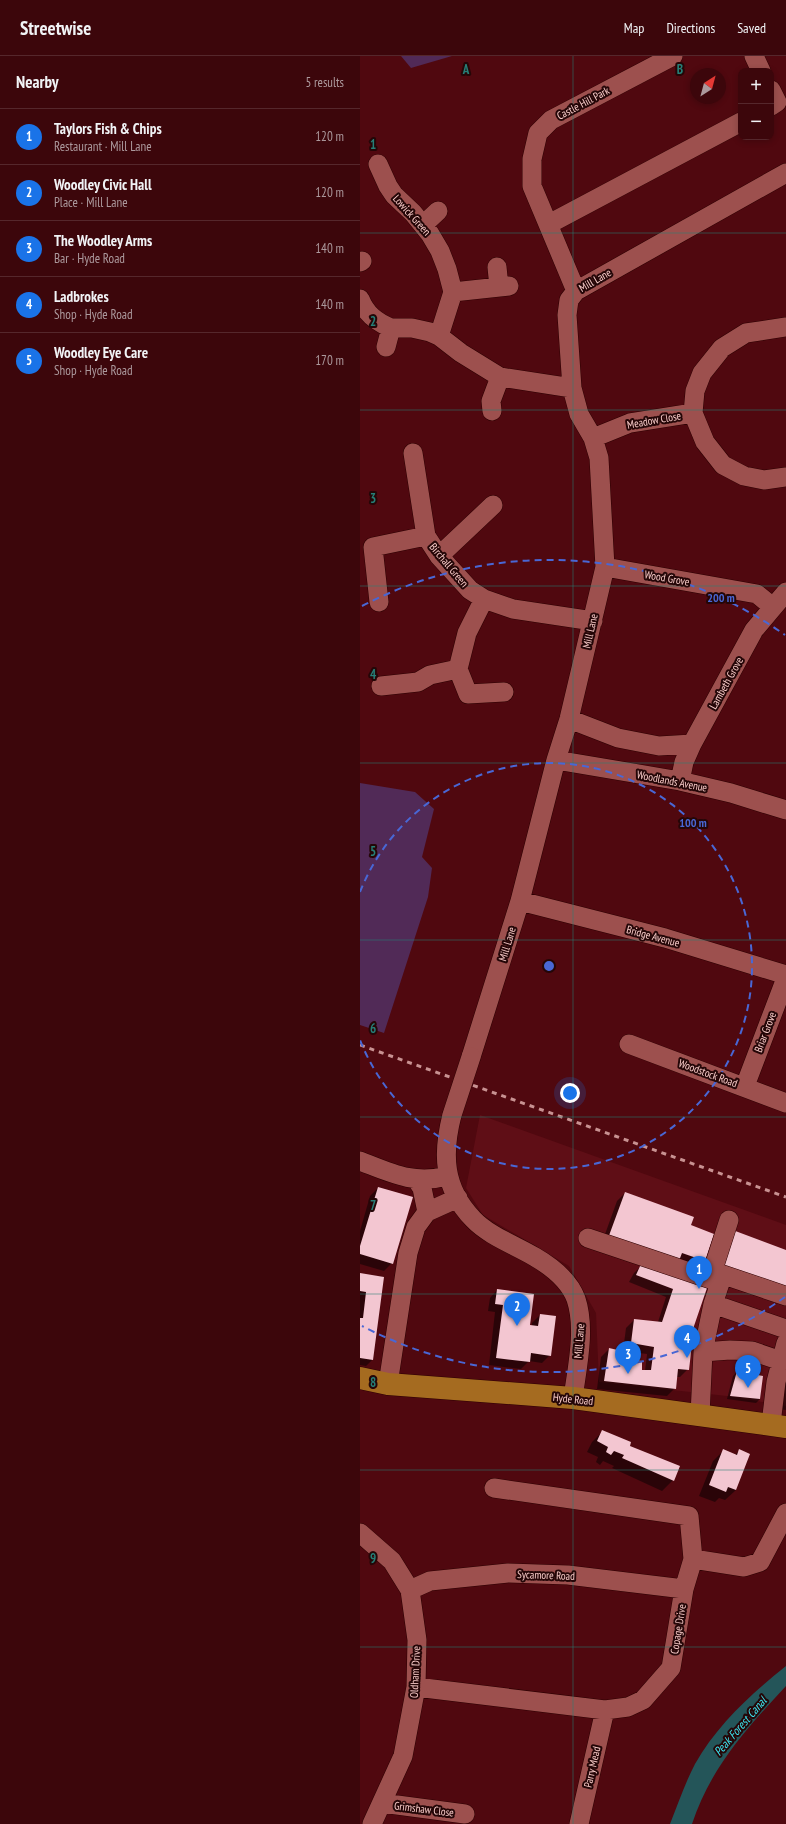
<!DOCTYPE html>
<meta charset="utf-8">
<style>
body{margin:0;font-family:"PT Sans Narrow",sans-serif;background:#471419;color:#f1f3f6}
.controls{position:absolute;right:12px;top:12px;display:grid;overflow:hidden;border-radius:8px;box-shadow:0 2px 6px #0003}
.controls button{width:36px;height:36px;display:grid;place-items:center;padding:0;border:0;border-bottom:1px solid #55272c;background:#3c060b;color:#f1f3f6;font:20px sans-serif}
.compass{position:absolute;left:330px;top:12px;width:36px;height:36px;border-radius:50%;background:#3c060b;box-shadow:0 2px 6px #0003;rotate:36deg}
.you{position:absolute;left:210px;top:1037px;width:14px;height:14px;margin:-10px;border:3px solid #fff;border-radius:50%;background:#1a73e8;box-shadow:0 0 0 6px #1a73e833}
.badge{display:grid;place-items:center;width:26px;height:26px;border-radius:50%;background:#1a73e8;color:#fff;font-size:13px;font-weight:700}
.pin{position:absolute;translate:-50% -33px;filter:drop-shadow(0 1px 2px #0008)}
.pin::after{content:'';position:absolute;top:21px;width:14px;height:12px;background:inherit;clip-path:polygon(0 0,100% 0,50% 100%)}
.list{margin:0;padding:0;list-style:none}
h2{display:flex;justify-content:space-between;align-items:center;height:52px;margin:0;padding:0 16px;font-size:17px}
h2 small{font-size:13px;font-weight:400;color:#ac999d}
.list li{display:grid;grid-template-columns:26px 1fr auto;gap:12px;align-items:center;box-sizing:border-box;height:56px;padding:0 16px;border-top:1px solid #55272c}
.list b{display:block;font-size:15px;white-space:nowrap}
.list p{margin:0;font-size:13px;white-space:nowrap;color:#ac999d}
.list em{font-size:13px;font-style:normal;color:#ac999d}
.map{position:relative;flex:none;width:426px;height:1768px;overflow:hidden}
header{display:flex;align-items:center;gap:24px;box-sizing:border-box;height:56px;padding:0 20px;background:#3c060b;border-bottom:1px solid #55272c}
header strong{font-size:19px}
nav{display:flex;gap:22px;margin-inline-start:auto;font-size:14px}
main{display:flex}
aside{flex:1;background:#3c060b}
.map>svg:first-child{display:block}
</style>
<header>
<strong>Streetwise</strong>
<nav><a>Map</a><a>Directions</a><a>Saved</a></nav>
</header>
<main>
<aside>
<h2>Nearby<small>5 results</small></h2>
<ul class="list">
<li><span class="badge">1</span><div><b>Taylors Fish &amp; Chips</b><p>Restaurant · Mill Lane</p></div><em>120 m</em></li>
<li><span class="badge">2</span><div><b>Woodley Civic Hall</b><p>Place · Mill Lane</p></div><em>120 m</em></li>
<li><span class="badge">3</span><div><b>The Woodley Arms</b><p>Bar · Hyde Road</p></div><em>140 m</em></li>
<li><span class="badge">4</span><div><b>Ladbrokes</b><p>Shop · Hyde Road</p></div><em>140 m</em></li>
<li><span class="badge">5</span><div><b>Woodley Eye Care</b><p>Shop · Hyde Road</p></div><em>170 m</em></li>
</ul>
</aside>
<div class="map">
<svg width="426" height="1768" viewBox="0 0 426 1768">
<rect width="100%" height="100%" fill="#50080f"/>
<path fill="#5f0e16" d="M120 1059 426 1169V1350L367 1340 239 1326 236 1257 209 1210 123 1159 106 1132Z"/>
<path fill="#512a57" d="M41 0H92L51 12Z
M0 727 55 736 74 753 62 801 72 812 68 841 24 977 0 969Z"/>
<path fill="#245559" d="M426 1610V1630C386 1673 351 1711 332 1768H310C318 1748 325 1727 335 1708 357 1669 391 1638 426 1610Z"/>
<path fill="#0007" d="M18 1132 32 1207 24 1215 0 1208V1175L10 1140Z
M265 1137 329 1170 353 1179 344 1205 336 1213 333 1269 328 1313 320 1321H316L315 1332 307 1340 237 1333 241 1301 249 1293 261 1303 281 1315H285L287 1298 263 1295 266 1272 274 1264 298 1266 306 1241 269 1226 274 1217 283 1208 240 1192 257 1145Z
M0 1218 23 1221 12 1304 6 1310 0 1309Z
M137 1234 169 1270 172 1271V1267L180 1259 190 1299 182 1307 169 1305 161 1313 129 1309 135 1256 128 1255 130 1242Z
M426 1310V1354L417 1353Z
M377 1316 402 1320 400 1343 396 1347 367 1343 373 1320Z
M242 1376 269 1390 313 1424 302 1435 252 1412 254 1410 243 1405 240 1409 236 1406 238 1401 227 1396 232 1386Z
M363 1395 375 1399 379 1395 376 1434 365 1444 359 1442 355 1446 339 1440 353 1405Z"/>
<path fill="#f3c6d1" d="M18 1131 53 1141 33 1208 0 1198V1190Z
M265 1136 334 1161 331 1169 354 1178 345 1205 322 1197 317 1210 247 1185Z
M370 1173 426 1194V1239L356 1213Z
M281 1208 347 1232 334 1270 329 1314 318 1313 316 1333 244 1325 249 1292 262 1295V1302L282 1305V1314H291L294 1291 271 1287 274 1263 302 1266 313 1233 276 1219Z
M0 1217 24 1221 13 1304 0 1302V1262H3L6 1236 0 1235Z
M137 1233 174 1238 170 1269 178 1270 180 1258 196 1260 191 1300 171 1297 170 1306 136 1302 143 1249 135 1248Z
M377 1315 403 1320 400 1343 370 1340Z
M242 1374 271 1386 270 1390 320 1410 314 1425 262 1402 264 1399 254 1395 251 1399 246 1396 248 1391 237 1385Z
M363 1393 377 1399 379 1393 390 1398 376 1434 368 1431 366 1436 349 1429Z"/>
<g fill="none" stroke-linecap="round" stroke-linejoin="round">
<g stroke="#2d0002" stroke-width="20">
<path id="minor" d="M394 0 401 15
M411 34 417 46 411 50
M18 108 28 130 34 139 53 157 70 178 80 195 87 213 93 236 79 280
M189 168 381 66
M63 169 78 155
M0 206 2 205
M137 211 139 231
M216 235 172 130V103L178 77 191 64 313 0
M93 236 149 230
M0 243C6 258 16 266 31 272
M426 271 386 277 362 292 342 317 335 335 333 357 345 386 363 409 384 420 404 424 426 421
M26 291 31 272H52L70 276 79 280 101 297 140 321 212 332
M132 355 131 345 140 321
M233 382 270 367 333 357
M53 397 66 480 79 500 110 534 124 543 153 553 233 565
M79 500 133 449
M245 511 397 538 413 551
M19 546 13 491 66 480
M98 613 108 638 144 636
M21 630 58 626 70 619 98 613 107 577 124 543
M209 663 258 682 299 690 332 688
M196 704 320 725 371 737 426 754
M320 725 324 706 332 688 394 574 426 536
M160 845 305 882 426 919
M269 988 426 1047
M111 1001 160 845 196 704 209 663 245 511 239 402 233 382 219 358 212 332 207 259 209 244 216 235 426 117
M385 1030 426 922
M92 1059C82 1098 83 1132 113 1163 129 1180 155 1189 175 1201 192 1211 209 1224 216 1243 226 1273 217 1312 213 1342
M0 1105C31 1117 54 1129 87 1120
M56 1123 62 1132 67 1156
M228 1182 350 1223 369 1164
M352 1215 426 1240
M353 1248 426 1273
M343 1296 370 1294 392 1295 421 1305
M28 1328 48 1197 56 1171 67 1156 98 1142
M340 1359 343 1296 353 1248 360 1227 350 1223
M411 1368 416 1326 426 1287
M0 1477 32 1505 50 1534 57 1584 56 1631 43 1700 12 1768
M333 1503 384 1511 400 1506 426 1457
M50 1534 70 1525 148 1517 208 1519 324 1533
M56 1631 245 1654 268 1651 283 1644 311 1612 324 1533 333 1503 329 1460 134 1432
M22 1747 105 1758
M219 1768 245 1654"/>
</g>
<g stroke="#2d0002" stroke-width="23">
<path id="major" d="M0 1322 28 1328 213 1342 426 1371"/>
</g>
<use href="#minor" stroke="#9d504e" stroke-width="19"/>
<use href="#major" stroke="#a56b20" stroke-width="22"/>
<path stroke="#c89292" stroke-width="3" stroke-dasharray="5 5" stroke-linecap="butt" d="M0 989 426 1141"/>
<g stroke="#2d0002" stroke-width="20" stroke-linecap="butt">
<path id="minor-bridge" d="M92 1059 111 1001"/>
</g>
<use href="#minor-bridge" stroke="#9d504e" stroke-width="19"/>
</g>
<path fill="none" stroke="#267f77" stroke-width="1" stroke-opacity="0.55" d="M213 0V1768M0 177H426M0 354H426M0 530H426M0 707H426M0 884H426M0 1061H426M0 1238H426M0 1414H426M0 1591H426"/>
<g fill="none" stroke="#4967d5" stroke-width="2" stroke-dasharray="7 5">
<path d="M0 836A203 203 0 1 1 0 984"/>
<path d="M425 1241A406 406 0 0 1 2 1270M2 550A406 406 0 0 1 425 579"/>
</g>
<g text-anchor="middle" dominant-baseline="central" stroke-width="4" stroke-linejoin="round" paint-order="stroke">
<g font-size="11" fill="#facdca" stroke="#240607">
<text transform="translate(223 47) rotate(-28)">Castle Hill Park</text>
<text transform="translate(52 159) rotate(48)">Lowick Green</text>
<text transform="translate(235 224) rotate(-30)">Mill Lane</text>
<text transform="translate(294 364) rotate(-10)">Meadow Close</text>
<text transform="translate(89 509) rotate(50)">Birchall Green</text>
<text transform="translate(307 522) rotate(10)">Wood Grove</text>
<text transform="translate(230 575) rotate(-77)">Mill Lane</text>
<text transform="translate(366 627) rotate(-61)">Lambeth Grove</text>
<text transform="translate(312 725) rotate(11)">Woodlands Avenue</text>
<text transform="translate(293 880) rotate(15)">Bridge Avenue</text>
<text transform="translate(147 888) rotate(-73)">Mill Lane</text>
<text transform="translate(405 976) rotate(-69)">Briar Grove</text>
<text transform="translate(348 1017) rotate(20)">Woodstock Road</text>
<text transform="translate(219 1285) rotate(-85)">Mill Lane</text>
<text transform="translate(213 1343) rotate(6)">Hyde Road</text>
<text transform="translate(186 1519) rotate(2)">Sycamore Road</text>
<text transform="translate(318 1573) rotate(-81)">Copage Drive</text>
<text transform="translate(55 1616) rotate(-87)">Oldham Drive</text>
<text transform="translate(232 1711) rotate(-77)">Parry Mead</text>
<text transform="translate(64 1753) rotate(7)">Grimshaw Close</text>
</g>
<g font-size="12" font-style="italic" fill="#3ce2ed" stroke="#240607">
<text transform="translate(380 1670) rotate(-49)">Peak Forest Canal</text>
</g>
</g>
<g font-size="13" text-anchor="middle" font-weight="bold" fill="#267f77" stroke="#240607" stroke-width="4" stroke-linejoin="round" paint-order="stroke">
<text x="106" y="18">A</text>
<text x="320" y="18">B</text>
<text x="13" y="93">1</text>
<text x="13" y="270">2</text>
<text x="13" y="447">3</text>
<text x="13" y="623">4</text>
<text x="13" y="800">5</text>
<text x="13" y="977">6</text>
<text x="13" y="1154">7</text>
<text x="13" y="1331">8</text>
<text x="13" y="1507">9</text>
</g>
<circle cx="189" cy="910" r="6" fill="#4967d5" stroke="#240607" stroke-width="2"/>
<g font-size="12" text-anchor="middle" font-weight="bold" fill="#4967d5" stroke="#240607" stroke-width="4" stroke-linejoin="round" paint-order="stroke">
<text x="361" y="546">200 m</text>
<text x="333" y="771">100 m</text>
</g>
</svg>
<div class="controls">
<button>+</button>
<button>−</button>
</div>
<svg class="compass" viewBox="-18 -18 36 36"><path d="M0-13l5 13h-10z" fill="#e53935"/><path d="M0 13l5-13h-10z" fill="#ac999d"/></svg>
<div class="you"></div>
<div class="pin badge" style="left:339px;top:1233px">1</div>
<div class="pin badge" style="left:157px;top:1270px">2</div>
<div class="pin badge" style="left:268px;top:1318px">3</div>
<div class="pin badge" style="left:327px;top:1302px">4</div>
<div class="pin badge" style="left:388px;top:1332px">5</div>
</div>
</main>
